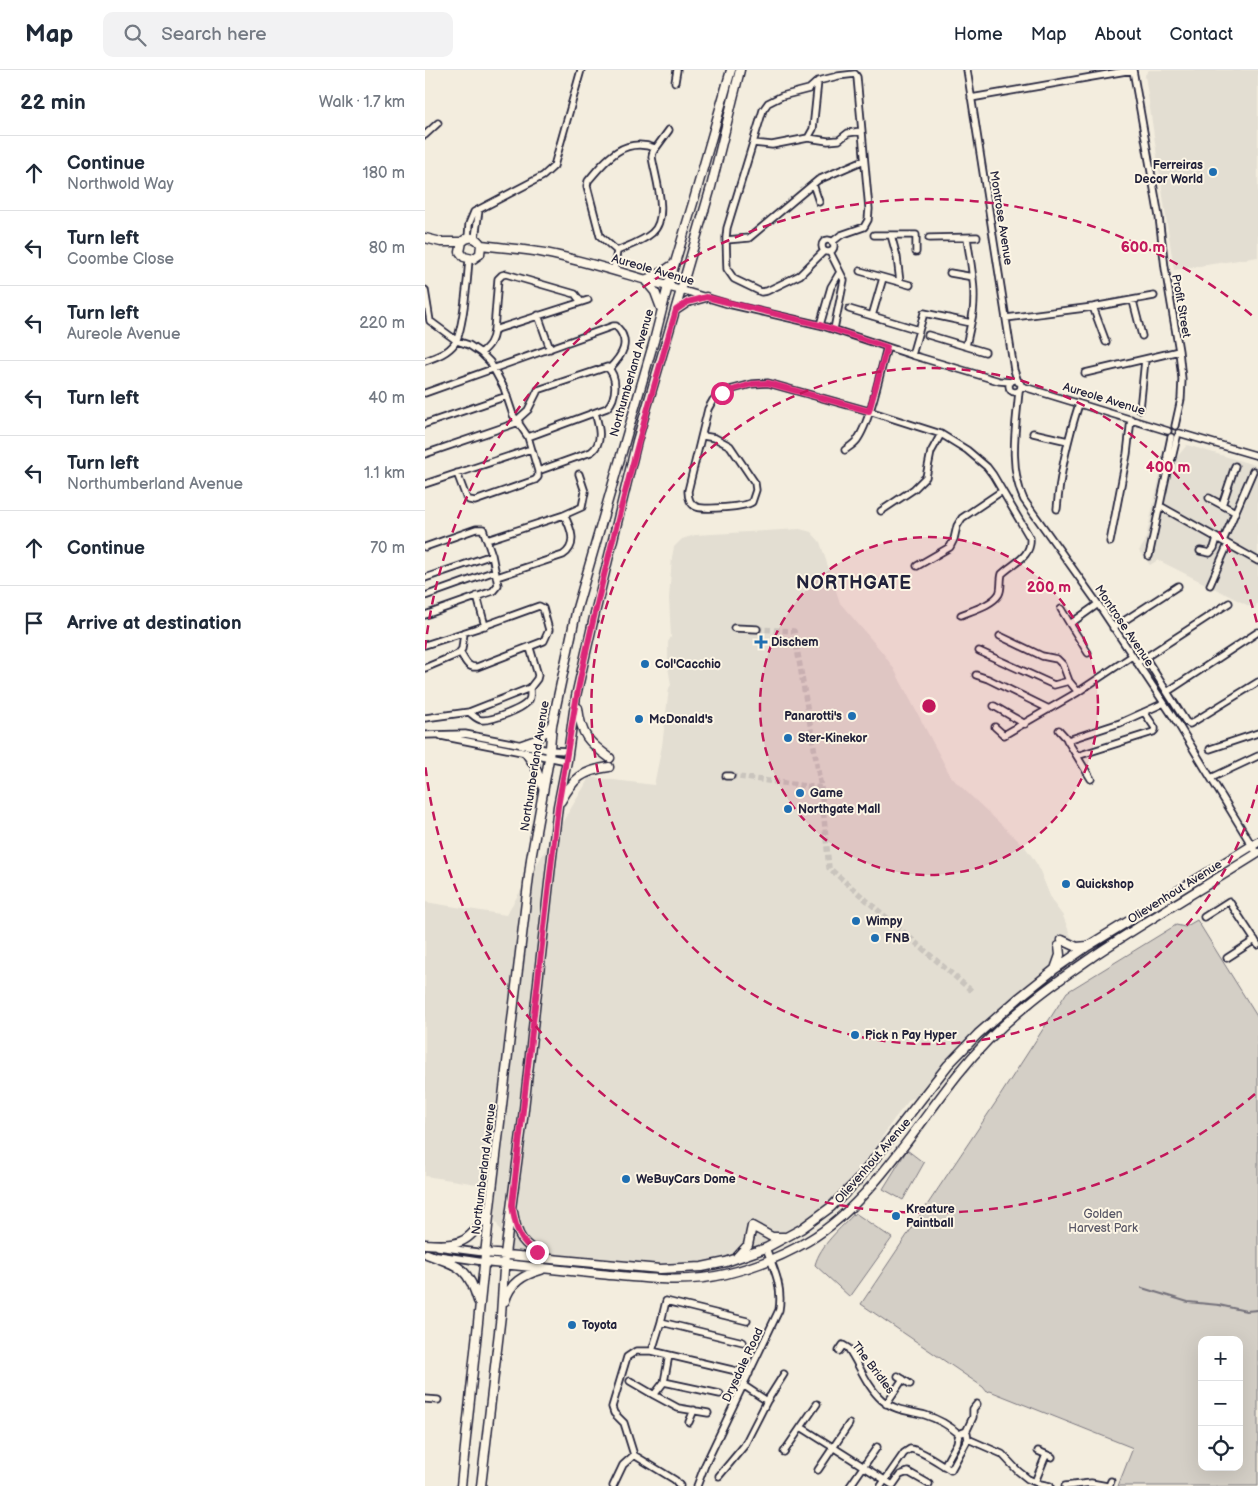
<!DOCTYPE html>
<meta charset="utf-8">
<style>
body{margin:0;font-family:"Balsamiq Sans",sans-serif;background:#f2f2f3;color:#1f2937}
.controls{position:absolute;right:15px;bottom:15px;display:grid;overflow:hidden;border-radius:10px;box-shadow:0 5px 20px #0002}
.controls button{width:45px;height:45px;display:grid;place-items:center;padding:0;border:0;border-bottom:1px solid #e0e1e3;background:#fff;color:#1f2937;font:25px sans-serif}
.stop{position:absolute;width:15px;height:15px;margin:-11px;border:4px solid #db2777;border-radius:50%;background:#fff}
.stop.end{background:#db2777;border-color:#fff;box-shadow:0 1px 5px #0008}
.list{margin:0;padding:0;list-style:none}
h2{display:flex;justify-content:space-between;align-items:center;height:65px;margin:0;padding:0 20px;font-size:21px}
h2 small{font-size:16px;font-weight:400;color:#747a83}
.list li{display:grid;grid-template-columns:32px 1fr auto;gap:15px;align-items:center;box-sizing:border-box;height:75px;padding:0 20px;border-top:1px solid #e0e1e3}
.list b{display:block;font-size:19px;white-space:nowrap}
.list p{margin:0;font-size:16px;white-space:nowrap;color:#747a83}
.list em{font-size:16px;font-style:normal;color:#747a83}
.icon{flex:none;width:28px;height:28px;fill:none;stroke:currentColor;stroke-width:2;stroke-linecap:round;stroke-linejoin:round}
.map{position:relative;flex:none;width:833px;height:1416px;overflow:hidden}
header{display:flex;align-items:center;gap:30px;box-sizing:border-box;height:70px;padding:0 25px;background:#fff;border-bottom:1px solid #e0e1e3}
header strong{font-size:24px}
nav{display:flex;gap:28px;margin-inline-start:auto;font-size:18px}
.search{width:350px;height:45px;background:#f2f2f3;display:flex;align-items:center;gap:12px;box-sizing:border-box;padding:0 18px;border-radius:10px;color:#747a83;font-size:19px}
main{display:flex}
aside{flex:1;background:#fff}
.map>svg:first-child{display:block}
</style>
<header>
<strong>Map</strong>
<div class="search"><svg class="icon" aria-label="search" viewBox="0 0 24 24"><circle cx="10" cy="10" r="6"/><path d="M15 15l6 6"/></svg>Search here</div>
<nav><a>Home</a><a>Map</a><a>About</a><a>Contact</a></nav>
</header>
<main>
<aside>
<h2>22 min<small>Walk · 1.7 km</small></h2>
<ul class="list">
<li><svg class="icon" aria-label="ahead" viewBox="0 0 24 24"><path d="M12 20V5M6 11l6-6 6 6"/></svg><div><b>Continue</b><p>Northwold Way</p></div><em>180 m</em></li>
<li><svg class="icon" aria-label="left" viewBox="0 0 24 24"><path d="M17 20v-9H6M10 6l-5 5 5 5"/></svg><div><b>Turn left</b><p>Coombe Close</p></div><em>80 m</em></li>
<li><svg class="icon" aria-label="left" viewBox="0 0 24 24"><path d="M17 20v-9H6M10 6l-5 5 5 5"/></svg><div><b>Turn left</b><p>Aureole Avenue</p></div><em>220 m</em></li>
<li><svg class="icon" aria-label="left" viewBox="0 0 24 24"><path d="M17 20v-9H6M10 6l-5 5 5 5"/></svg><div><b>Turn left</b></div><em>40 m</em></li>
<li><svg class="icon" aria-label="left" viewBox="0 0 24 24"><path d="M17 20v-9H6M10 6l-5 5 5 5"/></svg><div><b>Turn left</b><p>Northumberland Avenue</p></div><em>1.1 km</em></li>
<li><svg class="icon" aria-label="ahead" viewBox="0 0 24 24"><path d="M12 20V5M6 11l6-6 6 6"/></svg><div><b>Continue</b></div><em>70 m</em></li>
<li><svg class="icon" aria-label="arrive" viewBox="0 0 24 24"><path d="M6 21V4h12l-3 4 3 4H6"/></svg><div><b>Arrive at destination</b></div></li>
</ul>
</aside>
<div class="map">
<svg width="833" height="1416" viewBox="0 0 833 1416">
<rect width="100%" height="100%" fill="#f3edde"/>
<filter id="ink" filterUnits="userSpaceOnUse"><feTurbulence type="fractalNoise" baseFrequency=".02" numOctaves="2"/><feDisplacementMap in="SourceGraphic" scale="10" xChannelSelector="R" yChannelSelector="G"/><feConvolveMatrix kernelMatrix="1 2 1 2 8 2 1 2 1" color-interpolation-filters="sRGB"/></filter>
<g filter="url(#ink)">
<path fill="#e3ded2" d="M724 0H833V187L749 200 720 5Z
M762 375 833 396V530L830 539 733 490 725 495 714 481 720 472 740 383 752 387Z
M375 459 386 462 395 472 415 533 458 583 469 599 525 705 531 712 600 777 606 785 613 796 627 831 638 846 645 864 649 870 632 877 633 880 629 894 608 909 573 943 561 950 536 975 529 986 494 1027 485 1029 469 1049 425 1116 384 1151 322 1182 248 1197 86 1182 52 1114 0 1106V832L81 845 165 707 229 715 237 676 244 618 246 615 243 597V572L246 567 244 528 247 487 249 477 257 469 270 465Z"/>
<path fill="#d4cfc6" stroke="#7b7880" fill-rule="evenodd" d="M772 850 833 948V1416H693L708 1378 565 1321 562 1322 558 1317 436 1234 573 1029 642 922 751 855 760 857ZM777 1270H814V1397H777Z
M482 1080 499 1093 478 1130 458 1119Z
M430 1143 467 1168 425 1227 390 1195C395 1175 416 1158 430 1143Z"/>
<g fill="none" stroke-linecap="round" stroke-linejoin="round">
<path stroke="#75727b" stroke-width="2" d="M717 1218 763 1232 794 1235 821 1241 833 1240"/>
<path stroke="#c9c4bd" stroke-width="5.5" stroke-dasharray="5.5 3" stroke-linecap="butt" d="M332 559 369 561 396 718 404 798 548 922
M306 706 396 718"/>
<g stroke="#22223b" stroke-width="9">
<path id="street" d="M542 0 589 300 593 312
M708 0 734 147 740 198 754 281 757 309 756 329 750 356
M250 12 252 0
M546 28 707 0
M0 65 13 53
M383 68 388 59 393 11
M328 73 347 75 383 68 403 71 414 70 423 63 436 61
M388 114 394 132
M449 165H491V182
M466 165 472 187 475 212
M43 168 44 154 49 142 118 106 129 96 156 0
M50 168 54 140
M504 168 552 167
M542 168C546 196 553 225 546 253
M301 170 324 168 393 110 439 90
M397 176a6 6 0 1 1 12 0a6 6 0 1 1-12 0Z
M192 181 175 166 162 116 163 111C182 88 199 67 230 78
M192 181C203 176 218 171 227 163 245 148 230 107 227 87L228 82 244 60
M399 181 375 205 342 221 336 222 309 209 302 199 301 168 302 158 338 40 343 33 357 26 384 19 393 11 413 6 430 4 432 7 444 139 443 150 439 157 416 165 407 172
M405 182 419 210 409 259
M189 200 192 181
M435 201 485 215
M525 203 548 207
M0 220 5 251 32 271 44 275 56 283 65 292 79 318 88 345 103 367 113 401V407L110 410 50 431 44 430 41 427 32 403
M257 220 303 234 395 255 487 285 574 311 586 312
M708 231 717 266
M668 237 681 272
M424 239 494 260
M113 245 125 279
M447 246 458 208
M581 248 668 237 729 226
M395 255 406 217 415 202
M69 260 73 209 77 205 81 204 150 224 156 232
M503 265 560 282
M56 283C64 276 68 271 69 260L163 230
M487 285 499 243 546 253 541 276
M0 291C11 287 23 283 30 273 38 262 43 205 44 189
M660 303 754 281
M584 316a6 6 0 1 1 12 0a6 6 0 1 1-12 0Z
M596 316 743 361
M594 321C591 356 583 397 599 430L673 534 753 654 829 779
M0 323 188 256H191C207 272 197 286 184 299
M715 339 720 290
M92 350 103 340 113 320 182 297C193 306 192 328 182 338L103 367
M0 354 82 326
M608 363 643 371
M754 363 833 386
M278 366 290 368 305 376 330 413 331 420 327 432C320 437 280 440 272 437 265 435 263 427 263 421L283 339 288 330 297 323 308 319 327 314 343 313 444 341 516 364 542 380 562 397 568 405 605 468C607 487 588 493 577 504 575 510 577 519 574 524 567 535 548 540 536 545
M746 367 742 386 743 397 747 388 752 367
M420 380C424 377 429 374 432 370 445 353 456 299 462 277
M0 384 94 352
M113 401 166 382C179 373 174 356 170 343
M0 414 106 379
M784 428 810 442
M797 435 810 396
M735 436 833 491
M632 439C635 402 643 368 654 334
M456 441 489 419 501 407 506 382 516 364
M62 470 139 445 157 437 160 422 154 404
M798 471 828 401
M685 472 702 384 706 349
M0 477 51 459H58L67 485 73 515 68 521 0 545
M775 481 785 483 789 478 792 468
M724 486 743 397
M492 496 525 477 529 469 532 456 537 448 577 421
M72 507 138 485C153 475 146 458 139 445
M0 508 67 485
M785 515 803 474
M0 526 70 501
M52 526 60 556
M636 539 645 554 673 534
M645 554 663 583
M309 558 332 559
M688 558 753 516
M575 566 617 586 632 589 638 595 644 611
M0 575 53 558 114 536 118 538 124 560 119 571 52 597C42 598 40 590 35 582
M554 581 629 615 644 611 653 622
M720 587 761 652 765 654 833 612
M712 593 804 533
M0 598 33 584 37 579 39 563
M551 605 563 609 624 639
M742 622 833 562
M569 636 600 654
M44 642C48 645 52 650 57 650 67 651 100 638 104 630 106 627 105 622 105 618
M0 648 44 642 105 618 112 609 113 605 105 578
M570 657 579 665 653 622 707 586
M634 660 643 670 695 653 739 633
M0 665 40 664 124 680 143 681
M16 666 142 691
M642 670 666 709
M785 679 833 663
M652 686 728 662 730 660V658L719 642
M301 706H306
M786 708 833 686
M779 847 804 831 833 875
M802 888 830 870
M13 1177 60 1183
M12 1185 59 1192
M236 1252 241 1231 322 1251
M227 1281 236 1252 318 1272
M414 1281 418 1275 423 1278C434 1294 442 1317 457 1330 470 1341 485 1341 500 1345 513 1349 525 1356 534 1364
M244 1285 239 1312 295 1324
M473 1306 485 1314
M205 1311 229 1325 239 1312
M318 1315 342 1331
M229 1325 253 1338 283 1343
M0 1329 13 1330
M461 1334 478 1309
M264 1352 269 1340
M376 1357 392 1334
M541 1362 548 1347V1339L552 1334
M543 1369 577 1384 593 1401 603 1409 615 1414 625 1416
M613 1381 627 1387
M359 1382 376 1357 466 1414 468 1415 475 1405 483 1402 504 1414
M393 1400 424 1354
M294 1406 319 1376 342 1331 359 1304
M610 1412 621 1385
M188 1416 198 1395 209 1385
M255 1416 250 1410 209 1385 199 1353 189 1343 187 1337 202 1287 211 1281H227L324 1304
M272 1416 280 1395 354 1240C358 1217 349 1199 341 1178
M425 1416 452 1377
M456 1416 479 1383 485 1379C497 1380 515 1394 526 1400L543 1369 542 1363 539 1362 534 1364 532 1373 519 1396
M640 1416 666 1413 682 1416
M684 1416 686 1411"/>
</g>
<g stroke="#22223b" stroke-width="11">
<path id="secondary" d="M0 168 16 172H37
M56 175 55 184 48 189 39 187 35 182 37 172C43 166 51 166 56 175 78 178 99 179 120 183 166 192 211 208 257 220
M220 210 230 222 236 238
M220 210 236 203 249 194
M251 240 263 232 281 227
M153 638C156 665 163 672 185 688
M97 675 111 670 127 655
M101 683 110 696 118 718
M136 731C149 708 157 701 184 697
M637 870 652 877 662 876
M630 899 635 885 634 876
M88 1142C92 1167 98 1175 120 1187
M0 1174C39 1177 45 1171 64 1139
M60 1183 235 1199 277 1197 301 1192 341 1178 376 1159 406 1137 433 1110 523 995 553 964 595 927 630 899 663 876 833 772
M2 1184C33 1196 43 1196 53 1231
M312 1187 323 1175 327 1156 347 1167H359
M59 1192C98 1196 137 1200 175 1204 217 1208 260 1214 301 1204 330 1197 358 1186 383 1171 442 1137 491 1057 533 1004 553 979 577 955 602 935 623 917 647 901 670 885 723 850 779 817 833 783
M80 1231C85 1213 98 1205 116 1200
M36 1416 65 1137 106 789 124 689 127 655 152 538 229 271 243 216 268 133 306 0
M56 1416 76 1245 80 1184 98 1048 126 795 133 736 142 691 151 626 170 543 212 371 286 117 315 0"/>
</g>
<use href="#street" stroke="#fcf5e5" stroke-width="5.5"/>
<use href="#secondary" stroke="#fcf5e5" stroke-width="8"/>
</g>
</g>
<g fill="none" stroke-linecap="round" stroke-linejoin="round" filter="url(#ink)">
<path stroke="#db2777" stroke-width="6" d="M112 1182C93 1172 90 1155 87 1135L133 736C142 688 148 639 159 591 185 473 217 356 251 240L263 232 281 227 395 255 462 277 444 341 343 313 327 314 297 323"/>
</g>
<circle cx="504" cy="636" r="169" fill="#c2185b" fill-opacity=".12"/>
<g fill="none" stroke="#c2185b" stroke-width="2.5" stroke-dasharray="9 6">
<circle cx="504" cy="636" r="169"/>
<path d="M833 715A338 338 0 1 1 833 557"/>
<path d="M830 1024A507 507 0 0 1 0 693M0 579A507 507 0 0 1 830 248"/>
</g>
<g fill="#1f6fb2" stroke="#fcf5e5" stroke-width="2">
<circle cx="788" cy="102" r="5"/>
<path d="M333.5 564.5h5v5h5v5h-5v5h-5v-5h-5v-5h5z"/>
<circle cx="220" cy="594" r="5"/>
<circle cx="427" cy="646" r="5"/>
<circle cx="214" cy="649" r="5"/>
<circle cx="363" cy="668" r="5"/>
<circle cx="375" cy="723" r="5"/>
<circle cx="363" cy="739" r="5"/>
<circle cx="641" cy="814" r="5"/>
<circle cx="431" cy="851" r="5"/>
<circle cx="450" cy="868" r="5"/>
<circle cx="430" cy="965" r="5"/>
<circle cx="201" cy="1109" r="5"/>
<circle cx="471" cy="1146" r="5"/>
<circle cx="147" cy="1255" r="5"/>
</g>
<g text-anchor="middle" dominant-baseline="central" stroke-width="4" stroke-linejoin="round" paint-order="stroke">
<g font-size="12" font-weight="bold" fill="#22223b" stroke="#fcf5e5" text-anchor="start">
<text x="778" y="95" text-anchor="end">Ferreiras<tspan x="778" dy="14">Decor World</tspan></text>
<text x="346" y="572">Dischem</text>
<text x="230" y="594">Col'Cacchio</text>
<text x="417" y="646" text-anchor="end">Panarotti's</text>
<text x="224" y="649">McDonald's</text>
<text x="373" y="668">Ster-Kinekor</text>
<text x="385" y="723">Game</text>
<text x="373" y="739">Northgate Mall</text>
<text x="651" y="814">Quickshop</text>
<text x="441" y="851">Wimpy</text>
<text x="460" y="868">FNB</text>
<text x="440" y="965">Pick n Pay Hyper</text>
<text x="211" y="1109">WeBuyCars Dome</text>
<text x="481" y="1139">Kreature<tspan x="481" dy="14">Paintball</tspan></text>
<text x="157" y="1255">Toyota</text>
</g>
<g font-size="12" fill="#22223b" stroke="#fcf5e5">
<text transform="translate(576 148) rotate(81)">Montrose Avenue</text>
<text transform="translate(228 200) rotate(16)">Aureole Avenue</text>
<text transform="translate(756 236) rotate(80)">Profit Street</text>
<text transform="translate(207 303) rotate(-74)">Northumberland Avenue</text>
<text transform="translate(679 329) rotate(17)">Aureole Avenue</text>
<text transform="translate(699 556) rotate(56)">Montrose Avenue</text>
<text transform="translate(110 696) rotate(-81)">Northumberland Avenue</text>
<text transform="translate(750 822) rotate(-32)">Olievenhout Avenue</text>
<text transform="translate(448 1091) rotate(-49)">Olievenhout Avenue</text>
<text transform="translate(59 1099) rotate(-83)">Northumberland Avenue</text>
<text transform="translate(318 1295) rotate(-65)">Drysdale Road</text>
<text transform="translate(448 1298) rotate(53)">The Bridles</text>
</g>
<g font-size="12" fill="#575665" stroke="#fcf5e5">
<text x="678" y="1144">Golden<tspan x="678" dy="14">Harvest Park</tspan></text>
</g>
<g font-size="18" font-weight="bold" letter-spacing="1" fill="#22223b" stroke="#fcf5e5">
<text x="429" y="513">NORTHGATE</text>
</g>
</g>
<circle cx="504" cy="636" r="8" fill="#c2185b" stroke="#fcf5e5" stroke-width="2.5"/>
<g font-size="15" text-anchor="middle" font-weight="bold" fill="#c2185b" stroke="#fcf5e5" stroke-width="4" stroke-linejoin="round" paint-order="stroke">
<text x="718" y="182">600 m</text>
<text x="743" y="402">400 m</text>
<text x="624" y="522">200 m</text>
</g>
</svg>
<div class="controls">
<button>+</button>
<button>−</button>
<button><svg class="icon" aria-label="locate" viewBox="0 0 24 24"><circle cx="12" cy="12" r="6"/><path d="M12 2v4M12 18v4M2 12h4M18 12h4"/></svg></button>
</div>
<div class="stop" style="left:297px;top:323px"></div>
<div class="stop end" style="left:112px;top:1182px"></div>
</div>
</main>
